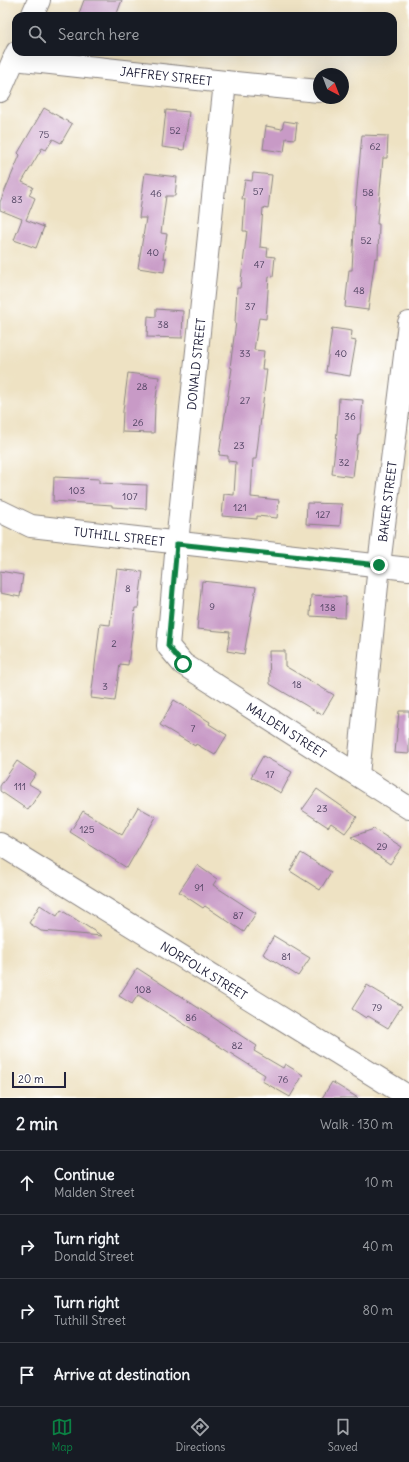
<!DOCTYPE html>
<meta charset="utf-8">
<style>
body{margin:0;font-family:Delius,sans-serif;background:#242831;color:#f1f3f6}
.compass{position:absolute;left:313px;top:68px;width:36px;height:36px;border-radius:50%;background:#171b24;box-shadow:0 4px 16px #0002;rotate:138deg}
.scale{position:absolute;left:12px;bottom:10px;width:54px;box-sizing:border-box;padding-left:4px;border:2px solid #22223b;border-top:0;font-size:11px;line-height:14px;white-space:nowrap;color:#22223b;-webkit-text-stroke:3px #fff;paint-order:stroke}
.stop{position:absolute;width:12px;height:12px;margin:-9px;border:3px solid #0b8043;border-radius:50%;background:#fff}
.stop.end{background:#0b8043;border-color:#fff;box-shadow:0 1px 4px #0008}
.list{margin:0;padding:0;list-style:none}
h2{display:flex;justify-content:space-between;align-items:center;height:52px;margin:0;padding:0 16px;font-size:17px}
h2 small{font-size:13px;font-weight:400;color:#9ea1a6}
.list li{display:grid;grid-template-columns:26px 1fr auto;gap:12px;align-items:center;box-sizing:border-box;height:64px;padding:0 16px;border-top:1px solid #363941}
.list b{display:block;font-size:15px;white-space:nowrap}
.list p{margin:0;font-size:13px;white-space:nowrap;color:#9ea1a6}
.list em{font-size:13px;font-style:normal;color:#9ea1a6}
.icon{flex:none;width:22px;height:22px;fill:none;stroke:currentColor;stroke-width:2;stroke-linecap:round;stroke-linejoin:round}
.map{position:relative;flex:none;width:409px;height:1098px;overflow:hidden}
.search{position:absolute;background:#171b24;box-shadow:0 4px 16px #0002;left:12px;right:12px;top:12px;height:44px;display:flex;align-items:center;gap:10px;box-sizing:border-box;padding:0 14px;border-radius:12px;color:#9ea1a6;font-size:15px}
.sheet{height:308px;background:#171b24}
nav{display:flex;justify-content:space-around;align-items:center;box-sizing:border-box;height:56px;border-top:1px solid #363941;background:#171b24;font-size:11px;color:#9ea1a6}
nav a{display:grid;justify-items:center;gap:2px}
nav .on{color:#0b8043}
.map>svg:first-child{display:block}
</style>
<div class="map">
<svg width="409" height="1098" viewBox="0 0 409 1098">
<rect width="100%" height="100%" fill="#fff"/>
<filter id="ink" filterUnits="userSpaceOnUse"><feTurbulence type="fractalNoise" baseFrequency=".025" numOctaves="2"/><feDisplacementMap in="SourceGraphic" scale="8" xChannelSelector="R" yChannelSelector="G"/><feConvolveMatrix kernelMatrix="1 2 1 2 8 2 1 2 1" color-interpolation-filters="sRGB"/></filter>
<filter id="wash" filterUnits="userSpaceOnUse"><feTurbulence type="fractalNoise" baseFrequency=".012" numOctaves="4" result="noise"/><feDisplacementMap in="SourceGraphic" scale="16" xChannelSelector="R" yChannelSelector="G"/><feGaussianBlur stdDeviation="0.9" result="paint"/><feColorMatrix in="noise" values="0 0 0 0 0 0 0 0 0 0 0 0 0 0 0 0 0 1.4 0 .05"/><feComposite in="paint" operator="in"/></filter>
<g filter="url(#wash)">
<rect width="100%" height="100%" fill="#eee2c3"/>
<g id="blocks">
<path fill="#c89ac6" d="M84 0H122L116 16H78Z
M44 108 72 124 61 143 53 139 46 150 42 148 22 182 33 187 29 195 35 198 26 220 44 227 36 248 14 240 22 219 0 210V202L20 155 18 153Z
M166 110 189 112 184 150 162 147Z
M284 121 297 123 295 139 286 138 284 152 263 149 266 126 282 129Z
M362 135 388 136 387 158H383L377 224H379L378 258H375L368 310 345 307 349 270H352L355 210Z
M145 173 177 177 175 196H166L161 233 167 234 163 258H166L164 272 138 268 146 218H139Z
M253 173 272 175 268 209 263 208 260 247 268 248 267 256 275 257 273 277 269 276 266 319 259 318 254 350 264 351 262 369H267L256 459H253L251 497 279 500 277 518 257 516V519L222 516 224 494 234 495 236 462 228 461V456L219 455 232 368 230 367 236 322H235L237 288H240L247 231H243L245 199H242L245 180 252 181Z
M156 309 183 311 182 338 147 337 148 316 156 317Z
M332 328 352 331 351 340 356 341 350 376 326 372Z
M128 373 159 377 155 405 154 433 122 432 123 411Z
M339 398 363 400 360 434H358L353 477 332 474 337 432Z
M54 477 99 479V483L147 485 146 509 112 507V505L53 501Z
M307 503 342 504 340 526 306 524Z
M117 569 143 572 138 608H135L128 665 120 664 115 701 91 698 100 624 110 625Z
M0 571 23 575 20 597 0 593Z
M202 581 256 587 244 654 227 651 230 632 197 629Z
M311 595 346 597 345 618 310 616Z
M269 651H285V666L334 695 322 715 270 684Z
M174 700 210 722 209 724 227 735 215 755 196 744 195 746 160 725Z
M399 711H409V754L395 753Z
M263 756 292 772 281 793 251 777Z
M17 761 36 774 29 784 41 791 28 810 0 791V786Z
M317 789 357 817 345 833 331 823 328 827 302 810Z
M138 807 156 817 127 868 70 832 83 811 122 835Z
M374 829 402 847 390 864 351 837Z
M301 853 331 872 320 890 290 871Z
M197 865 217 879 213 885 256 913 244 932 205 906 203 908 179 892Z
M40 905 57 916 61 910 102 936 41 931 29 923Z
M274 936 310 958 298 976 263 954Z
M137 968 257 1046 254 1051 283 1068 285 1064 303 1075 290 1097 262 1081 265 1075 138 995 132 1004 119 996Z
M367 985 402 1006 388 1028 368 1016 366 1018 352 1009Z
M332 1082 358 1098H322Z"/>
</g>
</g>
<g filter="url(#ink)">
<use href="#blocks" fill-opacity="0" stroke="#88827f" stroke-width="1"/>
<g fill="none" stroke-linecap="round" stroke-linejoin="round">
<g stroke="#88827f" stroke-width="24">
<g id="minor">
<path d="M32 16 39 0"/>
<path id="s1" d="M14 59 225 82 319 91"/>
<path id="s2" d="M225 82 177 543 168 646 183 664 409 808"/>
<path d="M0 91 17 52"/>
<path id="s3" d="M0 511 31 526 409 569"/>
<path id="s4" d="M358 775 379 565 409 323"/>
<path id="s5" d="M0 844 409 1097"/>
</g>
</g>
<use href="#minor" stroke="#fff" stroke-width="22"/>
</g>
</g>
<g fill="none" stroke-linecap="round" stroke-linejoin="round" filter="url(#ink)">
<path stroke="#0b8043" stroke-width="5" d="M183 664 168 646 177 544 379 565"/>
</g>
<g text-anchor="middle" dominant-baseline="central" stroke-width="3" stroke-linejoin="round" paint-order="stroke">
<g font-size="10" fill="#4c405e">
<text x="175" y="130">52</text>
<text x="44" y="134">75</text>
<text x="375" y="146">62</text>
<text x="258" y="191">57</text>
<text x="368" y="192">58</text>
<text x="156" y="193">46</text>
<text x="17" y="199">83</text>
<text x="366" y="240">52</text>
<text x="153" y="252">40</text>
<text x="259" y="264">47</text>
<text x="359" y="290">48</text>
<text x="250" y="306">37</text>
<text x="163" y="324">38</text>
<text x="245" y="353">33</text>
<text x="341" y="353">40</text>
<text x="142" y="386">28</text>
<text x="245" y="400">27</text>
<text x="350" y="416">36</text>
<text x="138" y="422">26</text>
<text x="239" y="445">23</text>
<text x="344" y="462">32</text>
<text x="77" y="490">103</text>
<text x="130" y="496">107</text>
<text x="240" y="507">121</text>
<text x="323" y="514">127</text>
<text x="128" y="588">8</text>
<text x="212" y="606">9</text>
<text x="328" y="607">138</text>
<text x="114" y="643">2</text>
<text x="297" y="684">18</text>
<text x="105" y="686">3</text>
<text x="193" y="728">7</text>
<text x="270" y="774">17</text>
<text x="20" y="786">111</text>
<text x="322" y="808">23</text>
<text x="87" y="829">125</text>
<text x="382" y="846">29</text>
<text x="199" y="887">91</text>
<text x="238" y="915">87</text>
<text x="286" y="956">81</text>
<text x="143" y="989">108</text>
<text x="377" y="1007">79</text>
<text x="191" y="1017">86</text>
<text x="237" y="1045">82</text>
<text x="283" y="1079">76</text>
</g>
<g font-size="12" fill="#22223b" stroke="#fff">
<text stroke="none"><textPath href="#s1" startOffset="153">JAFFREY STREET</textPath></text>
<text transform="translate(196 364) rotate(-84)">DONALD STREET</text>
<text stroke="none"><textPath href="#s4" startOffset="275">BAKER STREET</textPath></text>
<text stroke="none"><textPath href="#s3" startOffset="123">TUTHILL STREET</textPath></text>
<text stroke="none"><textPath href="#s2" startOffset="713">MALDEN STREET</textPath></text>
<text stroke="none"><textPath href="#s5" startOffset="240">NORFOLK STREET</textPath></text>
</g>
</g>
</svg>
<svg class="compass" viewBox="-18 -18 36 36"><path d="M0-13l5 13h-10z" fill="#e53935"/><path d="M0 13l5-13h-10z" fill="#9ea1a6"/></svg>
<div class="scale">20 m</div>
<div class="stop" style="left:183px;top:664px"></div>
<div class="stop end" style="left:379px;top:565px"></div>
<div class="search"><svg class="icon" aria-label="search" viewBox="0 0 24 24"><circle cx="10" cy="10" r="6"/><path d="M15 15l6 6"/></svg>Search here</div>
</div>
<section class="sheet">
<h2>2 min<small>Walk · 130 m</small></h2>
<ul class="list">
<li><svg class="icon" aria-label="ahead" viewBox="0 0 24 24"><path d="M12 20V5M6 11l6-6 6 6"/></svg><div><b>Continue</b><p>Malden Street</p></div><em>10 m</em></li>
<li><svg class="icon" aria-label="right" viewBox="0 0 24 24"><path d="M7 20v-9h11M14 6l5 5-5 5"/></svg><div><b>Turn right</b><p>Donald Street</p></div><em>40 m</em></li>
<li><svg class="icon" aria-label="right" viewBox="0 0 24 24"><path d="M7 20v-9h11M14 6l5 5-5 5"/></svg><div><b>Turn right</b><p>Tuthill Street</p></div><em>80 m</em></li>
<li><svg class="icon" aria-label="arrive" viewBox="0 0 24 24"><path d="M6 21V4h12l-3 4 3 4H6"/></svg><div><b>Arrive at destination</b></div></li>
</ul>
</section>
<nav>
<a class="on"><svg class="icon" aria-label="map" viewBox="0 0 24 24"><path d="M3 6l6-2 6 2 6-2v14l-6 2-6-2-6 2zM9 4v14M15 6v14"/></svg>Map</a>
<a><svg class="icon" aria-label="directions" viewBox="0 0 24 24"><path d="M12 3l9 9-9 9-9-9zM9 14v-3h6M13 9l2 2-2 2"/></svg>Directions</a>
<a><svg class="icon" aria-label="saved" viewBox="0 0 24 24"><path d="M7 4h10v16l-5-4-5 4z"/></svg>Saved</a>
</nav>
